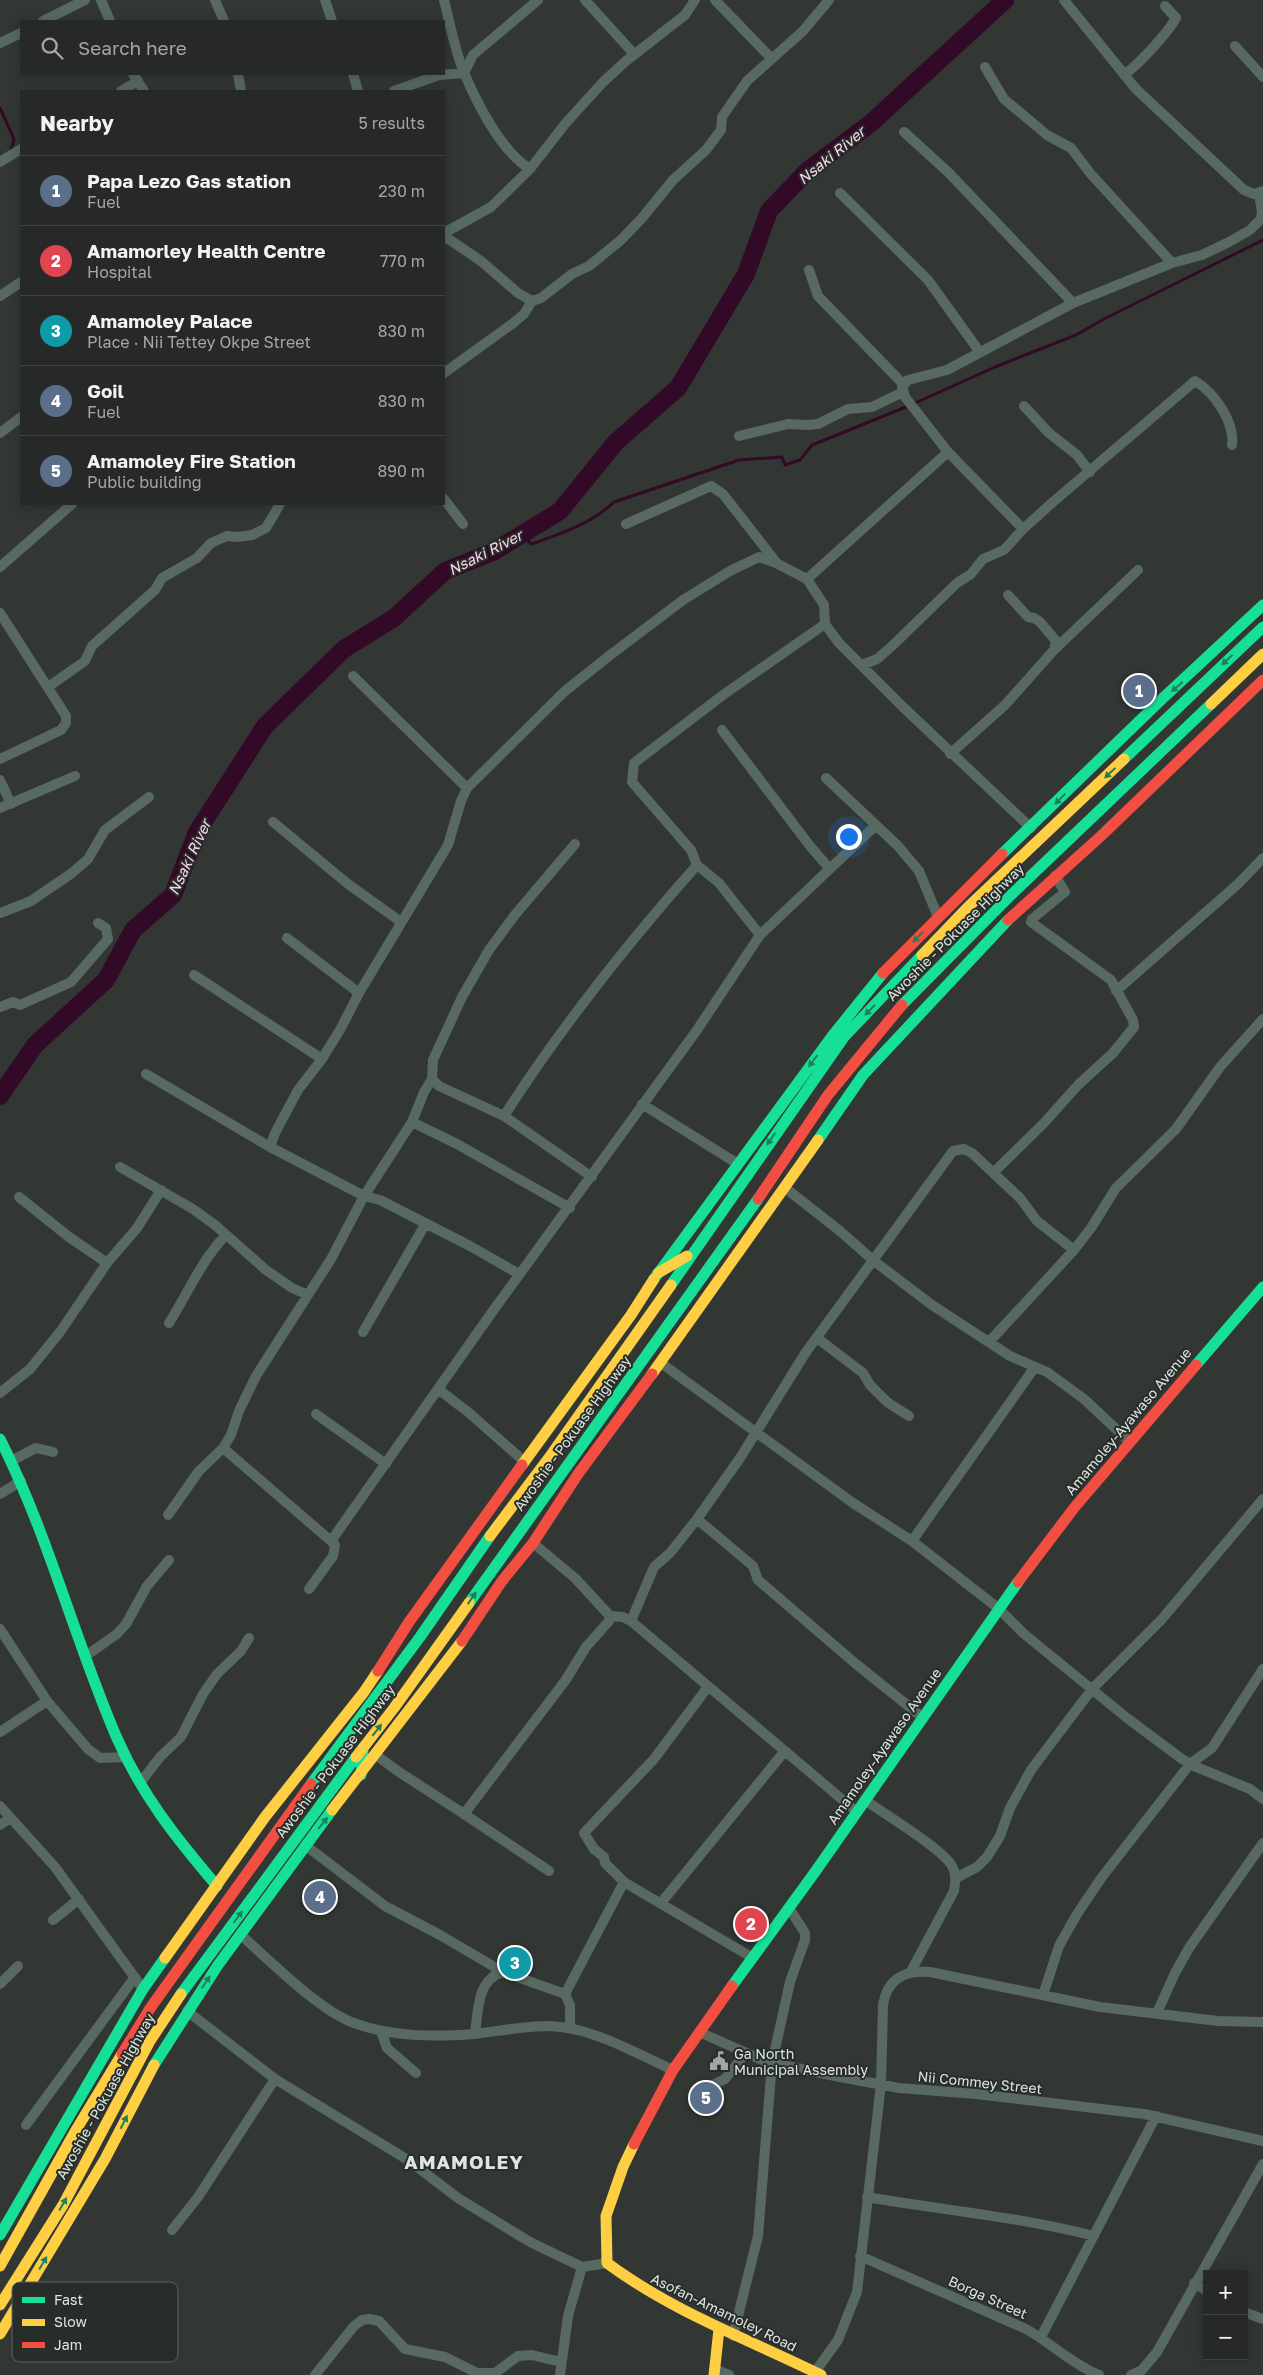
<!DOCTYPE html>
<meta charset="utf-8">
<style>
body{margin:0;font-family:"Golos Text",sans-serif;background:#323533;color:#f1f3f6}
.controls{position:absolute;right:15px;bottom:15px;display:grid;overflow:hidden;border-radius:0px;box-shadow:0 2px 12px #0003}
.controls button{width:45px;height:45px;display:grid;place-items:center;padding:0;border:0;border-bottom:1px solid #424544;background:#262927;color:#f1f3f6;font:25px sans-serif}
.you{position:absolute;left:848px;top:836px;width:18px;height:18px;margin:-12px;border:4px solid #fff;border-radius:50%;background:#1a73e8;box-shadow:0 0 0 8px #1a73e833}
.badge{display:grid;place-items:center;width:32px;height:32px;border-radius:50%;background:#8bbbb9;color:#fff;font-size:16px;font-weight:700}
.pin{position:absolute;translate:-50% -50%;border:2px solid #fff;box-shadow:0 1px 5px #0006}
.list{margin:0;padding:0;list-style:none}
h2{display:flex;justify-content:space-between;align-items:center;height:65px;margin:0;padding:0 20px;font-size:21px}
h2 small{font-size:16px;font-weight:400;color:#a4a6a7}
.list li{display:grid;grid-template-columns:32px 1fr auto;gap:15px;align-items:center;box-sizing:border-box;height:70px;padding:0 20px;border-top:1px solid #424544}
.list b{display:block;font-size:19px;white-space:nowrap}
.list p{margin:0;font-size:16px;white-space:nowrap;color:#a4a6a7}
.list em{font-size:16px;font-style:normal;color:#a4a6a7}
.icon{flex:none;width:28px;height:28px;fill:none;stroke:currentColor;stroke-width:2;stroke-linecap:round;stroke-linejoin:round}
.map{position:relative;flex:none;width:1263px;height:2375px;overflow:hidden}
.search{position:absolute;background:#262927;box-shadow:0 2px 12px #0003;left:20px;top:20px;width:425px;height:55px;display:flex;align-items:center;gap:12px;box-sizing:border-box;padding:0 18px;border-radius:0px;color:#a4a6a7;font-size:19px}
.panel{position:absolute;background:#262927;box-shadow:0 2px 12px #0003;left:20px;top:90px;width:425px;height:415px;border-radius:0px}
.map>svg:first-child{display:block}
</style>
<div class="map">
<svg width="1263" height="2375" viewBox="0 0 1263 2375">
<rect width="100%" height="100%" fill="#323734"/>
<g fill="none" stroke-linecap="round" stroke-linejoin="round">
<path stroke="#330928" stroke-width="3" d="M0 108 14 139 11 151
M913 404 995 367 1076 335 1102 320 1263 240
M520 535 532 544C562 533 591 524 614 502L739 460 782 457 785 465 800 460 812 445 906 407"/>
<path stroke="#330928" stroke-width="18" d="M0 1096 35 1045 106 980 133 930 173 895 197 832 265 726 344 649 394 618 445 571 493 552 560 511 616 442 678 388 746 274 769 211 807 171 871 123 1005 0"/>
<path stroke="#576960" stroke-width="10" d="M101 0 110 21
M215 0 224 21
M325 0 332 21
M444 0C450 24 455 52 465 75 478 105 502 152 530 169
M585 0 634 54
M715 0 772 59
M1064 0 1136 89 1244 190 1254 194 1263 191
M43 21 85 0
M0 43 21 33
M1235 46 1263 77
M985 67 1004 99 1047 135 1071 148 1090 173 1172 263
M133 74 144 91
M238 74 241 91
M353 74 358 91
M1124 75C1139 64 1167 34 1176 18L1165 6
M121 91 138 81
M394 91 439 75 464 73 473 55 538 0
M904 132 948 172 1073 303
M0 162 21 149
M840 193 928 280 979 351
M444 233 491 207 530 169 565 124 603 82 626 61 685 15 695 0
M444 236 481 261 518 293 532 301
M809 270 818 296 904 385
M0 296 21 282
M444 373 512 324 524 314 532 301 541 298 572 274 589 266 621 240 642 218 673 180 706 150 721 130 722 117 747 81 803 31 829 0
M1024 406 1049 433 1077 455 1090 472
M0 433 21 417
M739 436 788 424 808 425 818 424 848 409 872 407 903 392
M444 499 463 524
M626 524 711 486 723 494 776 562
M1023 529 948 452 905 397 902 387 908 380 947 370 1073 303 1172 263 1202 255 1229 242 1250 230 1261 219 1262 212 1259 194
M0 567 72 504
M807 579 948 452
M1008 595 1028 617 1034 618 1040 622 1056 641 1054 650
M0 613 66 716V723L61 730 0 759
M862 665 877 659 891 647 957 583 971 574 983 559 1004 550 1023 529 1053 502 1195 381C1214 392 1235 422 1232 445
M353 676 467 788
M48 687 85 661 92 646 155 590 162 578 197 558 211 543 227 536 237 537 252 535 266 528 280 504
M722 730 810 846 829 868
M950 754 1005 705 1054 650 1138 570
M826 778 898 846 919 871 938 917
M0 780 11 804
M0 808 75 776
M273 822 348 884 401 922
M575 844 514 916 489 950 462 997 433 1060 432 1079 439 1086 504 1116 592 1177
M0 913 31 901 72 873 88 859 105 830 149 797
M760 935 719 883 697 865 691 850 632 782 634 763 723 695 825 624
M287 938 359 993
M194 975 322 1059
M1116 991 1238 884 1263 858
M0 1007 13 1002 20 1005 71 982 108 939 106 928 98 923
M146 1074 270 1147 364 1196 380 1200 470 1246 519 1274
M642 1104 738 1164
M504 1116C561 1027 627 944 697 865
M412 1122 457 1144 570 1208
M270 1147 275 1133 298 1090 322 1059 341 1028 359 993 448 845 461 801 467 788 565 691 609 656 683 600 730 571 759 557 776 563 807 579 824 605 825 624 839 643 903 707 1031 828
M120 1167 193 1209 215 1225 266 1270 292 1288 308 1295
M994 1172 1044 1123 1078 1085 1113 1053 1134 1027 1133 1020 1111 980 1031 922 1032 919 1065 892 1055 876
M784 1187 840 1231 874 1261 932 1305 1010 1356 1047 1372 1084 1399 1130 1442
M19 1197 69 1237 107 1263
M169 1323C188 1293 201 1261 225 1236
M363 1332 426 1223
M817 1338 863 1373 870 1385 887 1402 909 1416
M989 1342 1074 1250 1091 1228 1116 1188 1176 1129 1220 1067 1263 1019
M661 1363 853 1503 912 1541 998 1608 1023 1633 1127 1718 1182 1759 1194 1766 1250 1789 1263 1799
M438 1389 468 1412 525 1462
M0 1393 30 1369 60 1332 107 1263 137 1228 161 1190
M316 1414 386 1464
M223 1448 331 1541
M11 1461 36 1448 53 1452
M0 1494 21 1481
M168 1515 199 1471 223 1448 231 1435 239 1411 256 1376 331 1259 364 1196 412 1122 424 1092 432 1079
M697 1519 753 1566 758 1580 856 1664 922 1717
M912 1541 1035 1367
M533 1543 575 1578 610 1616 623 1617 631 1621 857 1812
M309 1589 333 1556 335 1545 331 1541 490 1315 697 1030 760 935 875 826
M631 1621 654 1567 670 1553 697 1519 740 1458 806 1352 953 1151 964 1149 972 1153 1020 1198 1037 1221 1074 1250
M0 1629 47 1701 88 1749 100 1758 127 1757
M87 1655 117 1634 126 1624 147 1586 169 1560
M707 1688 654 1759 584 1833 594 1849 604 1857 605 1863 624 1882 753 1958
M0 1732 47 1701
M376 1755 399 1772 464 1814 565 1681 586 1647 609 1621 610 1616
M140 1783 160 1757 181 1737 203 1694 217 1674 241 1651 249 1638
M865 1800C884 1814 945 1850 953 1868 957 1876 955 1883 954 1891L910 1973
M0 1806 55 1867 143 1989
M464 1814 549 1871
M0 1825 10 1818
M305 1845 385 1906 440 1935 503 1972
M956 1878 977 1867 987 1857 1000 1836 1010 1808 1031 1770 1092 1689 1162 1619 1263 1499
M661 1903 784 1752
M53 1920 79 1899
M241 1935C269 1960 320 2011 354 2023 392 2037 434 2037 474 2034 499 2031 524 2026 549 2026 592 2027 635 2053 673 2070
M0 1984 18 1966
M565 1994 624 1882
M1043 1995 1059 1946 1077 1914 1102 1877 1190 1764 1212 1748 1263 1669
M187 2011 275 2079 408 2160 458 2198 530 2242 582 2267 607 2263
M1157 2013 1175 1973 1189 1948 1263 1843
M381 2031 387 2048 416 2073
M699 2032 767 2062 835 2076 899 2088 976 2094 1144 2114 1263 2141
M475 2034C478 2011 477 1979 503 1972L565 1994 570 2005V2028
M694 2099 698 2092 725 2079 745 2054
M26 2125 135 1977
M867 2197C942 2210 1020 2217 1094 2236
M172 2230 198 2197 275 2079
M860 2256 1026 2329C1051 2343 1072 2364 1099 2375
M1194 2283 1207 2291
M1244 2312 1263 2319
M733 2336 758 2236 772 2063 790 1982 805 1940V1933L789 1908
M1041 2337 1156 2116
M714 2369 729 2375
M815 2372 838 2340 857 2292 881 2084 883 2005C887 1979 904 1970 930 1972L1100 2007 1218 2021 1263 2022
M315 2375 354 2326 362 2320 369 2319 379 2321 405 2349 445 2357 477 2373H495L518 2356 532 2355 561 2362
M560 2375 568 2316 582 2267
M1131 2375 1142 2370 1157 2352 1263 2164"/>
<path stroke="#16e098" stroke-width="11" d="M1124 759 1263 627
M1002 854 1162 699 1263 605
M902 1005 1011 895 1211 704
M818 1140 863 1075 1008 920
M654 1279 833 1035 883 973
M671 1285 844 1037 922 955
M1196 1365 1263 1287
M0 1439C48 1534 74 1638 116 1736 141 1794 176 1838 217 1886
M469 1603 758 1199
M361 1775 363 1748
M311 1784 420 1637 490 1536
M732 1986 815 1872 1018 1582
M181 1994 356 1757
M154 2065 218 1965 332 1810
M0 2235 143 1989 165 1958"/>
<path stroke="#ffcf43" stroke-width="11" d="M1211 704 1263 654
M922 955 967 908 1124 759
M658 1273 687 1256
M652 1374 818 1140
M522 1465 631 1315 654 1279
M490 1536 551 1455 671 1285
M356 1757 394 1708 469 1603
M332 1810 462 1641
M165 1958 265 1817 364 1692 378 1671
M634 2144 623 2167 606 2216 607 2263C673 2312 748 2339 821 2375
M0 2266 76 2130 122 2054
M0 2305 63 2205 150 2041 181 1994
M0 2334 105 2159 154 2065
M714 2375 719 2329"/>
<path stroke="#f24e42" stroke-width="11" d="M1008 920 1101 836 1263 680
M883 973 1002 854
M758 1199 828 1095 902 1005
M1018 1582 1074 1508 1196 1365
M462 1641 502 1581 533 1543 578 1474 652 1374
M378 1671 409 1622 522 1465
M122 2054 151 2007 311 1784
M634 2144 673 2070 732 1986"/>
</g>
<defs><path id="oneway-solid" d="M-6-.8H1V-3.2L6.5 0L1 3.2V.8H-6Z" transform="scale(1.25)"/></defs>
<g fill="#1f7e5c">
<use href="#oneway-solid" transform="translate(1227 660) rotate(137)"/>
<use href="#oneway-solid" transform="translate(1177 687) rotate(139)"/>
<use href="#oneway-solid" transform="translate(1110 773) rotate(137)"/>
<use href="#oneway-solid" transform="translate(1060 799) rotate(135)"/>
<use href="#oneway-solid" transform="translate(918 937) rotate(134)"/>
<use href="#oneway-solid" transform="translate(870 1010) rotate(134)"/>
<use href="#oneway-solid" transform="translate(813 1061) rotate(127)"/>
<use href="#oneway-solid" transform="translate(771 1139) rotate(125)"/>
<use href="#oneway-solid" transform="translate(472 1598) rotate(-55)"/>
<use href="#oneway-solid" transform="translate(377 1730) rotate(-52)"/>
<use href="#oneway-solid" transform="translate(323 1823) rotate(-51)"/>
<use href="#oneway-solid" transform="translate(238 1917) rotate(-53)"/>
<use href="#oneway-solid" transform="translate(206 1982) rotate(-56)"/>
<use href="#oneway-solid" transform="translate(124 2122) rotate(-63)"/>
<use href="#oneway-solid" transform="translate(63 2204) rotate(-60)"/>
<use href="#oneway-solid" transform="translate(43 2263) rotate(-59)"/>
</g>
<defs>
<g id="civic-bare" transform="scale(1.5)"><path d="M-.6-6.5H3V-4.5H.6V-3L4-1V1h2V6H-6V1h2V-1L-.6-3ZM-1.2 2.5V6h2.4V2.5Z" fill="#a3a7a4" stroke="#272e2a" stroke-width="2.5" paint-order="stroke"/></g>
</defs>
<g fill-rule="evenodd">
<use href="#civic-bare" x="719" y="2061"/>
</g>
<g text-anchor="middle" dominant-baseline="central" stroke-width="4" stroke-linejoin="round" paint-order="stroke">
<g font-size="14" fill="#e0e4e1" stroke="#272e2a">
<text transform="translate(955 932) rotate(-45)">Awoshie - Pokuase Highway</text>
<text transform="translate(1128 1421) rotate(-50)">Amamoley-Ayawaso Avenue</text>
<text transform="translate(572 1433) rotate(-54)">Awoshie - Pokuase Highway</text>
<text transform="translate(884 1746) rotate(-55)">Amamoley-Ayawaso Avenue</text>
<text transform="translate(335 1761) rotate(-53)">Awoshie - Pokuase Highway</text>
<text transform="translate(980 2082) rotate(6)">Nii Commey Street</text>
<text transform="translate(105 2096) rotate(-61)">Awoshie - Pokuase Highway</text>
<text transform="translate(988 2297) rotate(24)">Borga Street</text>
<text transform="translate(724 2312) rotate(26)">Asofan-Amamoley Road</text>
</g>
<g font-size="14" fill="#e0e4e1" stroke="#272e2a" text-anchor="start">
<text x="734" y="2053">Ga North<tspan x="734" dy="16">Municipal Assembly</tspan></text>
</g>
<g font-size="15" font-style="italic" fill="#fdd5ee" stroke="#272e2a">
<text transform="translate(831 155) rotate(-39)">Nsaki River</text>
<text transform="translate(485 552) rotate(-27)">Nsaki River</text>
<text transform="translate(189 857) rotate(-65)">Nsaki River</text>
</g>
<g font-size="19" font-weight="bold" letter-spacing="1" fill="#e0e4e1" stroke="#272e2a">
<text x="464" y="2161">AMAMOLEY</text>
</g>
</g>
<rect x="12" y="2282" width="166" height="80" rx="8" fill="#272e2a" stroke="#5e6561" stroke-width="1"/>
<rect x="22" y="2297" width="23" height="6" fill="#16e098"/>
<rect x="22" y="2319" width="23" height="7" fill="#ffcf43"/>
<rect x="22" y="2342" width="23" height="6" fill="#f24e42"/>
<g font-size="14" fill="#e0e4e1">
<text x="54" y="2305">Fast</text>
<text x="54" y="2327">Slow</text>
<text x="54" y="2350">Jam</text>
</g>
</svg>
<div class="controls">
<button>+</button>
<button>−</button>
</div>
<div class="you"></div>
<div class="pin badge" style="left:1139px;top:691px;background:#5c6f8a">1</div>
<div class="pin badge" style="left:751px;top:1924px;background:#e0444e">2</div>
<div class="pin badge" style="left:515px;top:1963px;background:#0f9aa8">3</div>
<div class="pin badge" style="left:320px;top:1897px;background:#5c6f8a">4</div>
<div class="pin badge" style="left:706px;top:2098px;background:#5c6f8a">5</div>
<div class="search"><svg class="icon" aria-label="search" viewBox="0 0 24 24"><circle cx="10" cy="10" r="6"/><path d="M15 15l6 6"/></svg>Search here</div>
<section class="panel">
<h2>Nearby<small>5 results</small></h2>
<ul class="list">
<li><span class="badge" style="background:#5c6f8a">1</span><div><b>Papa Lezo Gas station</b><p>Fuel</p></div><em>230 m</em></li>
<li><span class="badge" style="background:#e0444e">2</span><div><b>Amamorley Health Centre</b><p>Hospital</p></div><em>770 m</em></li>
<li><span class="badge" style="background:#0f9aa8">3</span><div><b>Amamoley Palace</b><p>Place · Nii Tettey Okpe Street</p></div><em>830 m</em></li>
<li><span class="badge" style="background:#5c6f8a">4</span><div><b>Goil</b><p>Fuel</p></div><em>830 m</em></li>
<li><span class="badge" style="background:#5c6f8a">5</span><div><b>Amamoley Fire Station</b><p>Public building</p></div><em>890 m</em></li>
</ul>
</section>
</div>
